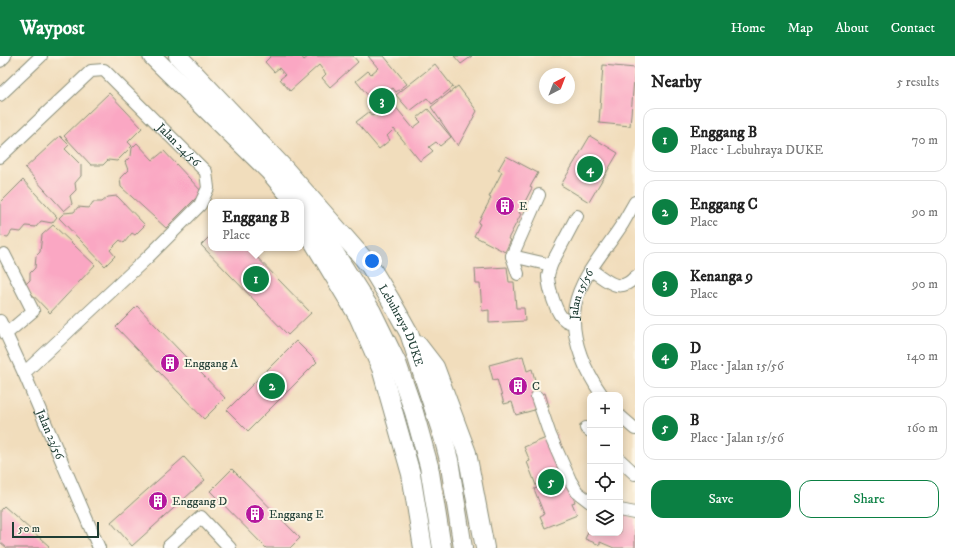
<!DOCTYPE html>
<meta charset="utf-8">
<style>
body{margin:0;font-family:"IM FELL DW Pica",serif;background:#f6f6f6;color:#222}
.controls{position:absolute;right:12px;bottom:12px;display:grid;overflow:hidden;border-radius:8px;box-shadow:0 2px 10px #0003}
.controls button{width:36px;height:36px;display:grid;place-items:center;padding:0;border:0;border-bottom:1px solid #e0e0e0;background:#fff;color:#222;font:20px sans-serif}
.compass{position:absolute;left:539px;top:12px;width:36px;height:36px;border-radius:50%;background:#fff;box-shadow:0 2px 10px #0003;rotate:42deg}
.scale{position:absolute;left:12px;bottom:10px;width:87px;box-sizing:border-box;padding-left:4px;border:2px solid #1f3d34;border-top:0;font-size:11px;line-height:14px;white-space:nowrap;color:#1f3d34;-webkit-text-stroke:3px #fcf5e5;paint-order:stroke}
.you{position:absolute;left:372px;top:205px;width:14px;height:14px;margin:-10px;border:3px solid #fff;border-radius:50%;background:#1a73e8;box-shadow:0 0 0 6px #1a73e833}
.badge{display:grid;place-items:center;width:26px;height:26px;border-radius:50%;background:#0b8043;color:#fff;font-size:13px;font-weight:700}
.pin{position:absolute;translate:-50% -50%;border:2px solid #fff;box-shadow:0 1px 4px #0006}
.popup{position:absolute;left:208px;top:143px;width:96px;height:52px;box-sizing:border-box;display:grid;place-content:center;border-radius:8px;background:#fff;filter:drop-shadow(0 1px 3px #0005);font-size:13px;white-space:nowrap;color:#767676}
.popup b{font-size:15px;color:#222}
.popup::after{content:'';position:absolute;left:50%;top:100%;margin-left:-8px;border:8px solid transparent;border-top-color:#fff}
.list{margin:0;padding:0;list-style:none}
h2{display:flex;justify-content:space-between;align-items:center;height:52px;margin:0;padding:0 16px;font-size:17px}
h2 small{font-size:13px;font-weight:400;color:#767676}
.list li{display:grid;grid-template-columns:26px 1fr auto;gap:12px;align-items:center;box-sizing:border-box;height:64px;margin:0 8px 8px;padding:0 8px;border:1px solid #e0e0e0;border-radius:12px}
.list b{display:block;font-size:15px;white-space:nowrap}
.list p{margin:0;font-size:13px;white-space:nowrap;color:#767676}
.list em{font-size:13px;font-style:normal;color:#767676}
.actions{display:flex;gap:8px;padding:12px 16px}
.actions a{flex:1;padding:9px 0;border:1px solid #0b8043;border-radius:12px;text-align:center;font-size:14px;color:#0b8043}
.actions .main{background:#0b8043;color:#fff}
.icon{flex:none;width:22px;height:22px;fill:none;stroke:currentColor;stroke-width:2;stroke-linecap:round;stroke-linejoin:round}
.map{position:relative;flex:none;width:635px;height:492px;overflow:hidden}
header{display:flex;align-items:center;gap:24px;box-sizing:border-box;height:56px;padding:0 20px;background:#0b8043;color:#fff}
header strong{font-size:19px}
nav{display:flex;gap:22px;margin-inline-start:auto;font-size:14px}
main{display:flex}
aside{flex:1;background:#fff}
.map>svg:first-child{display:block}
</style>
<header>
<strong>Waypost</strong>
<nav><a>Home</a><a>Map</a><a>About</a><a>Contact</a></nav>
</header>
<main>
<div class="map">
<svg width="635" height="492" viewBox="0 0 635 492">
<rect width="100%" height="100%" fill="#fcf5e5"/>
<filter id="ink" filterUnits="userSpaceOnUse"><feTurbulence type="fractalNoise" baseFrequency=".025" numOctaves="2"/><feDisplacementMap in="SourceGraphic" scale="8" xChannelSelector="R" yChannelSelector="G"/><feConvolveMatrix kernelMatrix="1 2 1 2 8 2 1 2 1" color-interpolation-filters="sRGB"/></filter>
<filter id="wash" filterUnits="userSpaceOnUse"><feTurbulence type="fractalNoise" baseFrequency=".012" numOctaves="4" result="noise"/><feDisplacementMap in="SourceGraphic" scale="16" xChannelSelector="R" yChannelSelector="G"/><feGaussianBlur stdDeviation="0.9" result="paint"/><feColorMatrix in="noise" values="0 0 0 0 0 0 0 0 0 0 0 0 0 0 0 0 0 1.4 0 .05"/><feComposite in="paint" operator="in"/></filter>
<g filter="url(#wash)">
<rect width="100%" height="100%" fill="#f1ddbc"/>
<g id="blocks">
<path fill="#faa7c3" d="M271 0H301L304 4 309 0H353L358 6 330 31 322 22 326 18 319 9 290 35 280 23 285 19 279 12 274 16 265 6Z
M368 0H384L407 28 396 36 393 32 385 38 413 72 421 66 417 62 428 53 451 81 440 90 436 86 429 91 433 95 420 105 394 73 387 80 390 84 379 93 356 66 369 56 372 60 380 54 356 25 368 15 371 18 378 12Z
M454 0H472L461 8Z
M435 8 453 31 432 48 427 42 410 55 396 39Z
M603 9 635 12 630 70 599 67Z
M458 30 477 55 458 90 431 51Z
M109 37 142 72 128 86 132 90 117 105 108 104 103 109H91L64 80Z
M60 80 69 89 65 93 81 109V120L75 127 76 134 70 140 72 148 64 155 25 112Z
M590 80 618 97 589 146 561 129Z
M137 87 153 104 164 95 202 136 166 172 121 131 120 122 128 114 125 106 131 100 132 92Z
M506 100 538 117 530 131 532 132 519 157 521 158 508 183 511 184 505 196 474 180 480 168 478 167 491 142 489 141 502 116 498 114Z
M23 124 57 161 52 167 41 165 36 171 26 170 21 176 12 175 8 181 0 180V147Z
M117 140 145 169 135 179 132 177 124 187 120 184 110 194 115 200 105 210 59 162 64 157 74 156 78 151 89 152 93 146H102L108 141Z
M53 169 95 209 50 257 24 230 30 224V217L35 212 36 200 40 196 42 179Z
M211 179V192H248L311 257 288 279 201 189Z
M507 211 509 226H514L516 252H524L525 265 489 267V254L482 255 480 228H476L475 213Z
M137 250 225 342 204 363 116 271Z
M296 285 317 306 248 375 227 354Z
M523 300 527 315 532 313 539 339 545 337 549 350 516 359 512 346 504 348 497 323 493 324 489 309Z
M556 378 565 421 575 446 572 447 577 459 545 472 540 460 544 458 534 433 537 432 527 406 530 405 524 391Z
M184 401 205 424 132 490 111 466Z
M232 413 300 482 290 492H266L210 435Z
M4 450 49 490 47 492H7L0 486V454Z
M620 456 635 463V492H614L600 486V489L585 483 590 471V477H620Z"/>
</g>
</g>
<g filter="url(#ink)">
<use href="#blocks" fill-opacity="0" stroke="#888d78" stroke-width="1"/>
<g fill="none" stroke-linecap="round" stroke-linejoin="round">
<g stroke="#888d78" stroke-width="14">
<g id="minor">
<path d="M0 5 5 0"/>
<path d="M0 39 41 0"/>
<path id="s1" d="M0 101 91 15 104 14 206 116 208 132 200 149 148 201 24 317"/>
<path d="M4 198 33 255 6 278"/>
<path d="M512 200 539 139"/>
<path d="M591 214C607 224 619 239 635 221"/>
<path d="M518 218 512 200 551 209"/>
<path id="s2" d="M0 265 24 317 99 492"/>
<path d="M574 267C571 266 567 266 565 264 556 259 549 232 548 221 548 217 550 213 551 209L577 160"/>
<path id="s3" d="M602 339C584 313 570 281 575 250 581 219 607 193 623 167 627 160 631 153 635 146"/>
<path d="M537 341 550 379 570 424 577 436 590 446"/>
<path d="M620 360 635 373"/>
<path d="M586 372 590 375"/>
<path d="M620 404 635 418"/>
<path d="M620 454 635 457"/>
<path d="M172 492 169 490 201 461 230 492"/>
</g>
</g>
<g stroke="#888d78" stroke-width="20">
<g id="highway">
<path d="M152 0 269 115 295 146"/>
<path id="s4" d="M178 0 284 112 341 177 370 210 390 243 409 277 443 381 449 404 463 492"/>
<path d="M301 154 329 188 371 254 397 307 414 356 429 410 442 492"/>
<path d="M308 177 358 260 381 312 411 418 423 492"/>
<path d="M418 289 435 311 467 397 485 492"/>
</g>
</g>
<use href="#minor" stroke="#fff" stroke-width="12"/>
<use href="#highway" stroke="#fff" stroke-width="18"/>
</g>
</g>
<defs>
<g id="building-disc" transform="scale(1)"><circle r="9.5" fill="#b5179e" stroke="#fcf5e5"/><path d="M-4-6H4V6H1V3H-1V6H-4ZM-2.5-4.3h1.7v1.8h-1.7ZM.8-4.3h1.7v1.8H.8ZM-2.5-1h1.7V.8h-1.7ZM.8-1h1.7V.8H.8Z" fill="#fff"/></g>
</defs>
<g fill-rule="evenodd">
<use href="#building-disc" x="505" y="150"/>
<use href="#building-disc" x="170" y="307"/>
<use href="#building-disc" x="518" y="330"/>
<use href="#building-disc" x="158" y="445"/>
<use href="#building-disc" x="255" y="458"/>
</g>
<g text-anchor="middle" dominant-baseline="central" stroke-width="4" stroke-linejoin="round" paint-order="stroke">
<g font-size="12" fill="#1f3d34" stroke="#fcf5e5">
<text stroke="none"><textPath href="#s1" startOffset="244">Jalan 24/56</textPath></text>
<text stroke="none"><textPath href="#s3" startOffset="108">Jalan 15/56</textPath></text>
<text stroke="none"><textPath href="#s4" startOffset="352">Lebuhraya DUKE</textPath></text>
<text stroke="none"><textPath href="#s2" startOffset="124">Jalan 23/56</textPath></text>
</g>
<g font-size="12" fill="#1f3d34" stroke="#fcf5e5" text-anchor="start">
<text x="519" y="150">E</text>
<text x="184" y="307">Enggang A</text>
<text x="532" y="330">C</text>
<text x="172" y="445">Enggang D</text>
<text x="269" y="458">Enggang E</text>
</g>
</g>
</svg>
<div class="controls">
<button>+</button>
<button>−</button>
<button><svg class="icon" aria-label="locate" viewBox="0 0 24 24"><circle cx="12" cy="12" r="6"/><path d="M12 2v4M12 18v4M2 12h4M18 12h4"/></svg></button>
<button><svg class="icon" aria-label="layers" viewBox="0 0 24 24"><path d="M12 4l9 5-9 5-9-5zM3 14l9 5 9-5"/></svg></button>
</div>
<svg class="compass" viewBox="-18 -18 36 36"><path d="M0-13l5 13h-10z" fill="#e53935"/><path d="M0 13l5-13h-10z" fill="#767676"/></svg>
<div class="scale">50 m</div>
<div class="you"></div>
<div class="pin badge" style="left:256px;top:223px">1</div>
<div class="popup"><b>Enggang B</b>Place</div>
<div class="pin badge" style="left:272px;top:330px">2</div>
<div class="pin badge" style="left:382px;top:45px">3</div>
<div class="pin badge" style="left:590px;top:113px">4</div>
<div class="pin badge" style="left:551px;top:426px">5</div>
</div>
<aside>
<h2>Nearby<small>5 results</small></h2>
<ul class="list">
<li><span class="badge">1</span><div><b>Enggang B</b><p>Place · Lebuhraya DUKE</p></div><em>70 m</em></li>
<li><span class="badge">2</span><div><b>Enggang C</b><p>Place</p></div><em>90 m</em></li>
<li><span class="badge">3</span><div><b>Kenanga 9</b><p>Place</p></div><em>90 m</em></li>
<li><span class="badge">4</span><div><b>D</b><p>Place · Jalan 15/56</p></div><em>140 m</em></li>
<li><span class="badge">5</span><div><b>B</b><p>Place · Jalan 15/56</p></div><em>160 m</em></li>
</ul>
<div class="actions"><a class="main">Save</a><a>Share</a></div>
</aside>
</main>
